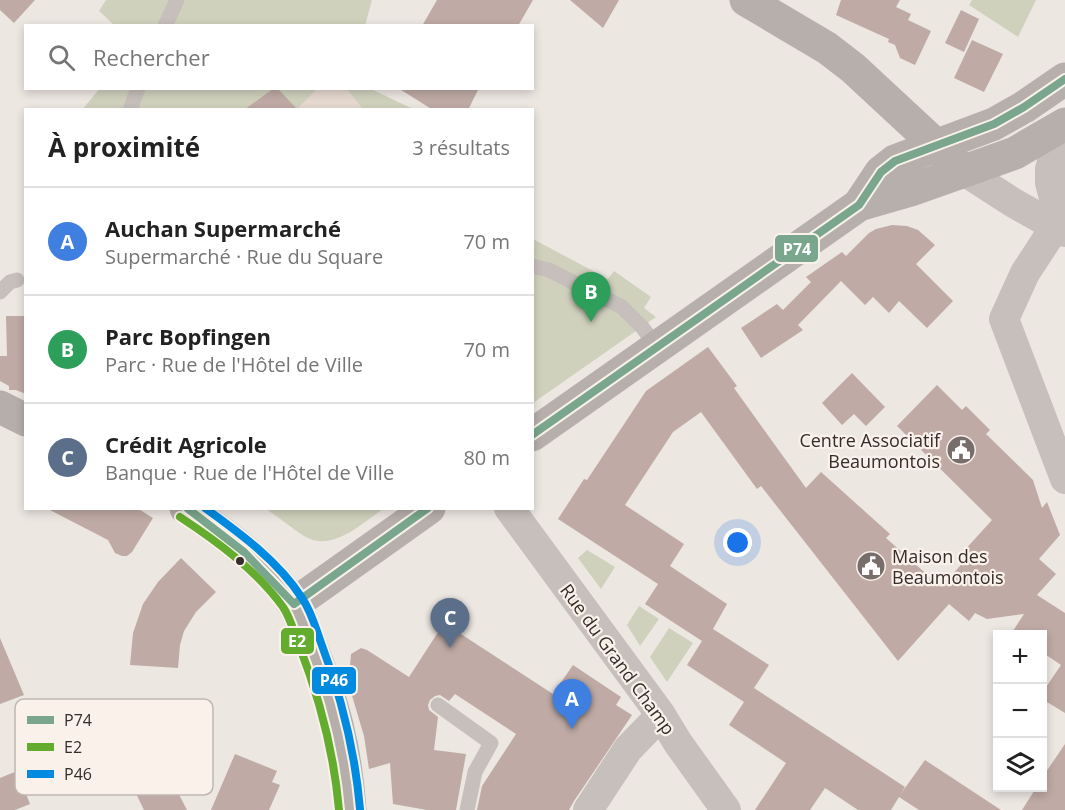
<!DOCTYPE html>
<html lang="fr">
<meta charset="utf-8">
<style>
body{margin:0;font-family:"Open Sans",sans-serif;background:#f2f2f2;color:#222}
.controls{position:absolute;right:18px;bottom:18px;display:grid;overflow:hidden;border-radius:0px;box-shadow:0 3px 9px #0003}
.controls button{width:54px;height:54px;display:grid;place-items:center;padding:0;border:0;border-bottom:2px solid #e0e0e0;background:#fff;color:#222;font:30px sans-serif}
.you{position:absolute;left:738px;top:543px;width:21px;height:21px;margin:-15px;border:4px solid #fff;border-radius:50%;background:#1a73e8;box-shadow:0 0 0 9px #1a73e833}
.badge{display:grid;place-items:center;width:39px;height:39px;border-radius:50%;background:#0b8043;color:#fff;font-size:20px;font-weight:700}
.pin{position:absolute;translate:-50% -50px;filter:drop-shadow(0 2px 3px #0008)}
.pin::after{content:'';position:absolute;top:32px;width:21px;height:18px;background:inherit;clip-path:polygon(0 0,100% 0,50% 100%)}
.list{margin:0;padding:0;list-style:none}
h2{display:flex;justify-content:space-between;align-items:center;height:78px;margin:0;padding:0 24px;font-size:26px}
h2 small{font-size:20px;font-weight:400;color:#767676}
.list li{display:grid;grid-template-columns:39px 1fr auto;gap:18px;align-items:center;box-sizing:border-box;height:108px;padding:0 24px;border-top:2px solid #e0e0e0}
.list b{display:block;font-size:22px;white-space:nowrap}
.list p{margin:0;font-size:20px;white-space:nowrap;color:#767676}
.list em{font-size:20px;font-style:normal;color:#767676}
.icon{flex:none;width:33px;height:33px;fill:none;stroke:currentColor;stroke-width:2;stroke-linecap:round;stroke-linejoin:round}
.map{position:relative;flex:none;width:1065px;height:810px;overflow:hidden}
.search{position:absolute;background:#fff;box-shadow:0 3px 9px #0003;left:24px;top:24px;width:510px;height:66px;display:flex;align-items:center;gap:15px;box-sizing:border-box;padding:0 21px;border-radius:0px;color:#767676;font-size:22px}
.panel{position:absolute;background:#fff;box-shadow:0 3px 9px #0003;left:24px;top:108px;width:510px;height:402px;border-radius:0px}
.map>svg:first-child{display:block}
</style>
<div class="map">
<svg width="1065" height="810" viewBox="0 0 1065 810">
<rect width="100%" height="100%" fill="#ede7e2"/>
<path fill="#d0d1bd" d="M106 0H372L365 26 114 25 99 11Z
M972 0H1036L1018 37 969 5Z
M100 88 371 89 413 109 82 110Z
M533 239 608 279 614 271 651 297 644 308 656 317 533 403Z
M266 509H383C361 524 332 553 304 536 291 528 279 517 266 509Z
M587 550 615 567 601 589 578 558Z
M639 606 659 619 640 646 627 625Z
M669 628 693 643 667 682 650 657Z"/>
<path fill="#e6d9d0" d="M346 88 363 109 301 110 299 107 317 89Z"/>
<path fill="#bfaaa5" d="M0 0H35L14 23 0 10Z
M437 0H533L518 26H422Z
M570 0H619L603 28Z
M841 0H900L896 7 911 14 908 20 931 31 915 65 900 58 895 45 888 42 889 39 836 15Z
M961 10 979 19 964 52 945 43Z
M972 40 1003 54 984 92 954 78Z
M274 88H277L298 110H244Z
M398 88H479L468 110H433Z
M892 225 907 226 918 230 935 245 916 264 953 301 927 328 899 301 889 313 873 297 865 305 841 281 798 325 803 330 761 358 741 328 777 304 783 310 811 282 806 277 842 252 846 256 869 233 876 229Z
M6 316H26V394L16 390H9V386L0 381V356H7Z
M708 347 737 386 734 388 806 488 821 472 890 534 886 538 941 587 968 557 963 552 992 520 897 426 937 385 962 410 966 406 990 430 986 434 1033 480 1042 508 1047 502 1060 535 1039 559 1056 574 1037 595 1065 613V713L1042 699V693L1061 665 1042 652V634H1011L1024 614 987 619 975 613 969 621 949 604 898 661 761 486 757 489 701 412 673 432 625 505 684 544 670 566 727 604 713 629 769 665 754 688 905 787 900 795 925 760 1001 810H919L899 797 891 810H858L825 788 810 810H755L786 763 729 725 744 702 687 665 702 641 645 604 658 584 558 519 584 479 587 480 646 391Z
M852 373 885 407 866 426 854 414 842 425 822 403Z
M46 508H137L153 518 132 552 127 556H122L115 553 108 540Z
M181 558 216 592 196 612 184 631 180 645 178 668 130 665 133 633 143 604 158 582Z
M444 623 553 694 573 665 621 697 616 705 632 715 574 801 569 810H477L482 786 516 734 455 694 449 701 440 695 435 696 430 700 428 705 429 710 438 717 434 750 466 754 456 810H427L393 804 390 763 369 769 364 736 345 672 350 666 351 654 361 648 367 650 409 677Z
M0 638 24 695 0 704Z
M144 726 156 750 187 810H144L109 738Z
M1065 744V810H1022L1036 788H1042V778Z
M235 754 277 771 272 782 280 785 269 810H211Z
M17 771 30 804 15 810H0V778Z"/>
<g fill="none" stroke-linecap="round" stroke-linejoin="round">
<path stroke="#c6bfbb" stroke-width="15" d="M165 26 177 0
M130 110 138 88
M532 266 549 270 622 307 642 327 657 347
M0 292 10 282 17 280
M438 705 491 743 475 772 467 810"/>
<path stroke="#c6bfbb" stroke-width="30" d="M964 171 1012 202 1065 232
M1055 227 1025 273 1004 319 1065 479
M1055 227 1054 198 1050 183V169L1063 125
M509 508 661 715 678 743 726 810
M588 810 628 749 661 715"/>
<path stroke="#b7afac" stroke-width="33" d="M746 0 827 48 853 68 964 171
M859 205 881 172 895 161 994 124 1024 107 1065 79
M532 435 859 205 911 190 1015 153 1065 124
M294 604 429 508"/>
<path stroke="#b5aeaa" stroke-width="33" d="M0 407 26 420
M186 508C225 534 266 564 293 603 300 613 304 629 309 641 332 698 346 748 350 810"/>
<g stroke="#f9f1ea" stroke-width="12">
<path id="bus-1" d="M532 435 859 205 881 172 895 161 994 124 1024 107 1065 79
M187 508 244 552 294 604
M294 604 428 508"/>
</g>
<g stroke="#f9f1ea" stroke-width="12">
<path id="bus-2" d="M180 517C218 542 256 570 283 607 291 619 294 633 299 645 320 699 334 752 339 810"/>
</g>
<g stroke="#f9f1ea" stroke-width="12">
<path id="bus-3" d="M205 508C241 534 278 561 302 598 311 611 315 626 320 640 341 695 355 750 360 809"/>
</g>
<use href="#bus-1" stroke="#79a68d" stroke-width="8"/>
<use href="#bus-2" stroke="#63ac2e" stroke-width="8"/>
<use href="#bus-3" stroke="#008be0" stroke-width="8"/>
</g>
<defs>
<g id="civic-disc" transform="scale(1.5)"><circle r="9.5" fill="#776d6a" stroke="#f9f1ea"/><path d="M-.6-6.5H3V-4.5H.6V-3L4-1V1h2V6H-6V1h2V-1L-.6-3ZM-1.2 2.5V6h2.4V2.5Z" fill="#fff"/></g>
</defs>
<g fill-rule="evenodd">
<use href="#civic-disc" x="961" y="450"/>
<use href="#civic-disc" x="871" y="566"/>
</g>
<circle fill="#372c29" stroke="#f9f1ea" stroke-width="2" cx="240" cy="561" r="5"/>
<g text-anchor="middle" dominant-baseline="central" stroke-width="4.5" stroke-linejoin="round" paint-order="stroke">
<g font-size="18" fill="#372c29" stroke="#f9f1ea" text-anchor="end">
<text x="940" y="440">Centre Associatif<tspan x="940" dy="21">Beaumontois</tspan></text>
<text x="892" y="556" text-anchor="start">Maison des<tspan x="892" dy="21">Beaumontois</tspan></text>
</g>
<g font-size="18" fill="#372c29" stroke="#f9f1ea">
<text transform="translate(618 659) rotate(54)">Rue du Grand Champ</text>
</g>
</g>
<rect x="15" y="699" width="198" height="96" rx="9" fill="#f9f1ea" stroke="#bfb6b0" stroke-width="1.5"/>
<rect x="27" y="716" width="27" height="8" fill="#79a68d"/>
<rect x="27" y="743" width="27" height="8" fill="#63ac2e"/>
<rect x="27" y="770" width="27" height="8" fill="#008be0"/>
<g font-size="16" fill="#372c29">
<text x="64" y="726">P74</text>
<text x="64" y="753">E2</text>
<text x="64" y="780">P46</text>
</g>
<g stroke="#f9f1ea" stroke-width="2">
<rect x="774" y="234" width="45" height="29" rx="6" fill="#79a68d"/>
<rect x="280" y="627" width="35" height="28" rx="6" fill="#63ac2e"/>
<rect x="311" y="666" width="46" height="29" rx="6" fill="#008be0"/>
</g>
<g font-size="16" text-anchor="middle" font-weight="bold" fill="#fff">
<text x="797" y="255">P74</text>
<text x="297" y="647">E2</text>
<text x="334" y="686">P46</text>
</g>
</svg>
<div class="controls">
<button>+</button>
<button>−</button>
<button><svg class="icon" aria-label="layers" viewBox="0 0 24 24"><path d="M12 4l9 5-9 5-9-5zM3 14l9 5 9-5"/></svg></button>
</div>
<div class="you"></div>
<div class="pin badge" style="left:572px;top:729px;background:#3f7fe0">A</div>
<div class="pin badge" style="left:591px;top:322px;background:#2e9e5b">B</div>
<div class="pin badge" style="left:450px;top:648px;background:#5c6f8a">C</div>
<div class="search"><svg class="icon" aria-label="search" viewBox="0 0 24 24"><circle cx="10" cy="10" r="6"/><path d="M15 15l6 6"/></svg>Rechercher</div>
<section class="panel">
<h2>À proximité<small>3 résultats</small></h2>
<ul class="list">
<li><span class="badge" style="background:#3f7fe0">A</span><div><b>Auchan Supermarché</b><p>Supermarché · Rue du Square</p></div><em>70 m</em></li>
<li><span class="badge" style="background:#2e9e5b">B</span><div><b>Parc Bopfingen</b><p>Parc · Rue de l'Hôtel de Ville</p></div><em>70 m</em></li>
<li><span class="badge" style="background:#5c6f8a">C</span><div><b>Crédit Agricole</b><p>Banque · Rue de l'Hôtel de Ville</p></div><em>80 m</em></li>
</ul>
</section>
</div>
